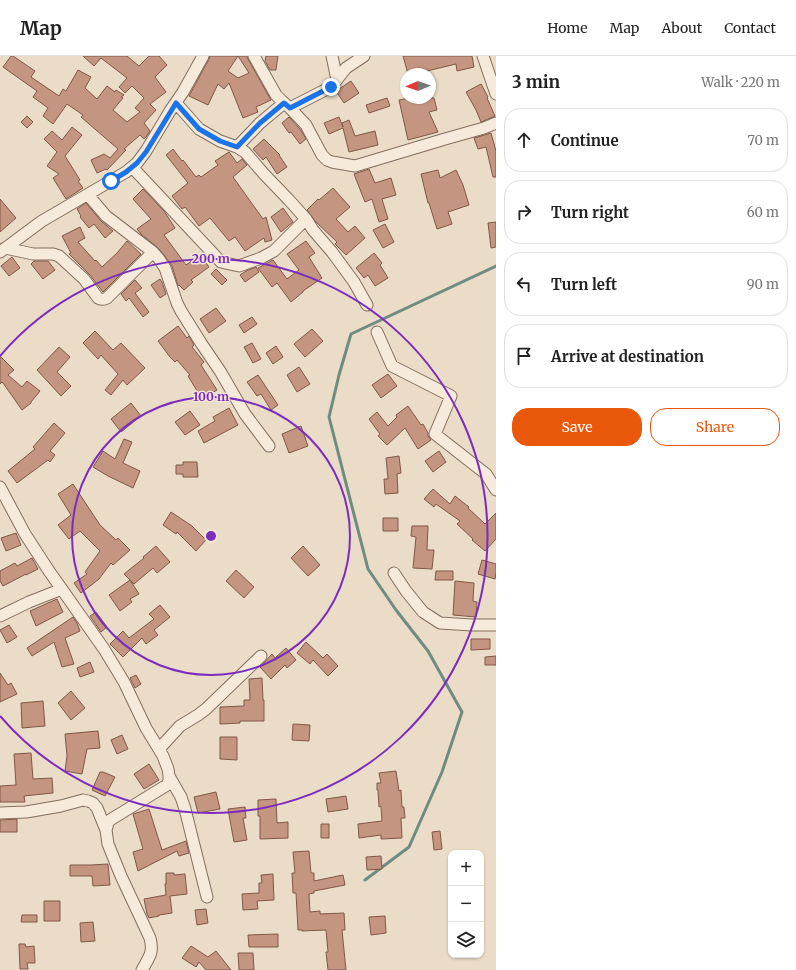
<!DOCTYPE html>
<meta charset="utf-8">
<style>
body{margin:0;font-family:Merriweather,serif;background:#f6f6f6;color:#222}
.controls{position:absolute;right:12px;bottom:12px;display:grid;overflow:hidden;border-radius:8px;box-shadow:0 1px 3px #0004}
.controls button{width:36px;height:36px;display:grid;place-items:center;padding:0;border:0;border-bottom:1px solid #e0e0e0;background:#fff;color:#222;font:20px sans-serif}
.compass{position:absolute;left:400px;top:12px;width:36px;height:36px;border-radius:50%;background:#fff;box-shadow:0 1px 3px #0004;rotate:268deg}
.stop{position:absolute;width:12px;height:12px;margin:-9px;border:3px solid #1a73e8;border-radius:50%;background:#fff}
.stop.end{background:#1a73e8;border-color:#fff;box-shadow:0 1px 4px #0008}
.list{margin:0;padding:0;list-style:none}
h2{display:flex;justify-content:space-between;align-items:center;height:52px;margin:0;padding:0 16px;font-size:17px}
h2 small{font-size:13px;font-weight:400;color:#767676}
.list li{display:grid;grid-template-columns:26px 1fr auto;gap:12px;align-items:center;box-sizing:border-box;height:64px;margin:0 8px 8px;padding:0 8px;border:1px solid #e0e0e0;border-radius:16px}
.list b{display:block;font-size:15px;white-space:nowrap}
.list em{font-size:13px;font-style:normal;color:#767676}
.actions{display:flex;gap:8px;padding:12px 16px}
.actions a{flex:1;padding:9px 0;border:1px solid #ea580c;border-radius:16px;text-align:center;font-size:14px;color:#ea580c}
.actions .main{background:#ea580c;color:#fff}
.icon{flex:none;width:22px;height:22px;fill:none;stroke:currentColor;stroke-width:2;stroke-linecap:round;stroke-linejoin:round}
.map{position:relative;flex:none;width:496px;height:914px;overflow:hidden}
header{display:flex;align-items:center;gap:24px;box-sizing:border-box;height:56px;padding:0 20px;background:#fff;border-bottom:1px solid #e0e0e0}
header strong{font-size:19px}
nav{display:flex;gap:22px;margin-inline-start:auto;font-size:14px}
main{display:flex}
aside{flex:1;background:#fff}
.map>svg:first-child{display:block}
</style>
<header>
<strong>Map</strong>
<nav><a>Home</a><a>Map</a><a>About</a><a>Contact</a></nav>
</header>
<main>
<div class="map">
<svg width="496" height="914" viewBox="0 0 496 914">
<rect width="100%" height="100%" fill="#eadcc7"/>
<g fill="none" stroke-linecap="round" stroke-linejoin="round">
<path stroke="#6f8c81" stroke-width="3" d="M365 824 409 791 442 716 462 656 428 595 396 554 368 513 329 361 339 319 351 278 496 210"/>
</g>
<path fill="#c49581" stroke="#815746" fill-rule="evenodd" d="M11 0H13L35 15 31 21 59 40 63 33 66 35 78 14 91 21 85 32 97 43 107 30 115 36 116 34 124 39 121 41 123 42 113 54 127 66 140 56 135 52 144 42 132 30 125 37 119 31 127 22 101 2 94 10 83 0H127L139 10 149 0H159L167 9 155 21 166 36 150 48 156 54 144 67 150 75 146 81 144 83 140 79 124 93 126 94 107 114 106 113 97 117 91 104 104 98 110 102 118 93 81 61 83 59 67 48 53 68 43 60 48 52 33 41 37 35 3 11Z
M210 0H247L248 3 271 44 256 51 258 56 243 62 229 27 224 33 218 28 208 49 189 40 209 3ZM238 0 249 17 238 22 228 15Z
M266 0H278L276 14H270L265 5Z
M403 0H472L474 11 457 15 456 8 427 15V18H408Z
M351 25 359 37 344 47 336 35Z
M481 28 488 41 487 42 495 60 481 66 476 54 466 36Z
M387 42 390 50 369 57 366 49Z
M409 42H434L437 54 429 56 438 76 408 84 399 44Z
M27 60 33 66 27 72 21 66Z
M289 61 300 73 306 83 300 88 291 76 289 77 282 67Z
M339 61 343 71 342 67 349 64 355 80 375 75 378 89 349 96 343 72 329 78 324 67Z
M72 71 82 79 65 100 80 124 78 125 83 132 66 143 53 122 59 118 47 110 57 96 44 83 52 75 62 84Z
M491 77 496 95V121H493L486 91 478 93 474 82Z
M264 83 280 99H279L287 111 277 118 266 101 263 104 253 93Z
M173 93 182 105 183 104 196 121 199 119 201 121 218 109 215 105 229 96 237 107 242 103 247 109 233 121 263 163 266 161 272 184 265 186 264 182 245 195 235 181 229 185 210 162 199 170 185 151 182 153 172 140 188 127 166 99Z
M369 113 375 127 391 122 396 139 382 143 388 163 379 166 372 143 365 146 354 118Z
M438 114 440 122 456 114 463 129 469 149 448 156 452 168 437 173 429 147H428L421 118Z
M333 132 350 151 336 163 348 176 355 170 365 182 346 199 335 188 337 186 315 165 307 154 318 143 319 144Z
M143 133 164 155 175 172 164 179 186 209 200 199 209 211 191 224 193 226 184 234 179 229 178 230 172 210 164 199 157 191 141 178 137 173 151 163 133 143Z
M0 143 16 162 0 176Z
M86 147 101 165 113 175 105 182 94 168 89 172 80 161 81 160 77 153Z
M283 152 293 166 281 176 271 161Z
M496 166V191L491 192 488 167Z
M385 168 394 186 383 192 373 174Z
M80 171 85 182 78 186 95 205 96 204 102 211 117 197 127 185 141 198 103 236 90 219 69 198 71 197 62 180Z
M306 185 315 197 309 201 322 222 303 235V236L291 246 277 227 272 231 258 212 273 204 287 223 299 214 287 198Z
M374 197 382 207 380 209 388 222 375 230 368 219 364 222 356 212Z
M12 201 20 212 9 220 1 210Z
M34 205H48L55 214 43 223 31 208Z
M256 211 259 216 245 226 240 219 246 215Z
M216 213 227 224 222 229 211 218Z
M160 223 162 226 166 238 160 242 151 229Z
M135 224 142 232 135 237 149 256 143 261 129 242 126 245 121 238Z
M216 252 226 265 209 277 200 263Z
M252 261 257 268 244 277 239 269Z
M178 270 187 282 189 280 194 289 192 291 204 306 201 309 217 334 202 343 188 320 190 319 177 304 175 306 170 301 158 285Z
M312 273 323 285 305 301 294 288Z
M95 275 113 294 121 287 145 312 127 329 123 324 111 339 105 334 118 318 101 299 98 303 83 287Z
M252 287 261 303 253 307 244 291Z
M276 290 283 301 273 308 266 297Z
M59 291 70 301 57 316 71 330 61 340 37 314Z
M0 300 14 314 8 319 22 331 27 325 40 335 31 346V347L22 354 3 327 2 326 0 328Z
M299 311 310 328 297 336 287 319Z
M388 318 397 330 381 342 372 329Z
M258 319 278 349 271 354 261 338 257 340 247 326Z
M131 347 141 360 121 376 111 363Z
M408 350 421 369 423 368 428 377V380L431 384 418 393 405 372 387 389 378 380 380 378 369 363 377 356 388 370 397 361 396 359Z
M229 352 238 369 204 387 198 375 215 365 213 361Z
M190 355 200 369 185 379 175 366Z
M54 367 65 377 50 395 55 399 50 406 48 404 17 427 8 415 35 393 33 391Z
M301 370 308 390 289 397 282 378Z
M124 383 132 386 123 407 140 415 133 432 108 420 93 411 103 395 115 403Z
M439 395 446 406 433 416 425 405Z
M399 400 401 417 397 418 398 437 385 438 384 423H388L386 402Z
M183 406H197L198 421H183V418H176V409H183Z
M73 428 100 469 116 484 118 482 130 494 113 509 111 507 99 523 81 537 74 527 87 518 85 516 100 495 80 475 69 483 58 469 71 459 58 438Z
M433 433 450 448 455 440 469 451 468 452 485 468 496 457V483L485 495 472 484 473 483 457 468 460 465 436 448 434 451 424 443Z
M171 456 192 470 206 484 196 495 177 476 176 478 163 469Z
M383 462H398V475H383Z
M412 470H428L427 494H434L432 513 413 512 416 481 411 480Z
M16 477 21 489 6 495 1 482Z
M156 490 170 506 157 517 153 512 134 528 124 518 144 502 143 501Z
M303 490 320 509 308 520 291 502Z
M32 502 38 513 26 519V518L3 530 0 525V515L15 507 17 510Z
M482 504 496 508V517L495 523 478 518Z
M236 514 254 531 244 542 226 525Z
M436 515H453V524H435Z
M130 524 139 538 130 543 132 546 120 555 109 539Z
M455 525 474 527 473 545 477 546 476 561 453 559Z
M57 543 63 556 36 570 30 555Z
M160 549 170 561 154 574 158 579 146 588 142 582 123 601 110 588 123 575 129 582 154 563 149 558Z
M96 556 107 571 101 576 90 560Z
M73 561 77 567 80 575 65 582 74 608 62 611 54 586 32 600 27 592Z
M9 569 17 581 7 587 0 574Z
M471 583H490V593L471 594Z
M306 586 323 602 327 598 338 610 328 620 313 604 310 608 297 597Z
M286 592 296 604 287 612 285 609 271 623 260 611 272 598 275 602Z
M496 600V609H485V601Z
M90 606 94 616 80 621 77 612Z
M0 617 8 629 11 627 17 638 0 646Z
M136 619 141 628 135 632 130 622Z
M262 622 263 644H264V665H240V667L220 668V651L244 650V644H250L249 623Z
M71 635 85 652 71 664 58 647Z
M43 645 45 670 22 672 21 647Z
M293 668 310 669 309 685 292 684Z
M98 675 100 692 87 693 82 718 65 715 67 700 65 678Z
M122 679 128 693 117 698 111 684Z
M220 681H237V704L220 703Z
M31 697 33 723 52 722 53 737 24 740 25 746H0V730L16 729 14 698Z
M149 708 159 724 144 733 134 718Z
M396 715 399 735 401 734 402 751H404L405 762H401L402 782 381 783V779L359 782 358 768 382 765 381 750 379 751 378 734H377V727H381L379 717Z
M100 716H103L115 721 105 740 92 734Z
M216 736 220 753 198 757 194 741Z
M346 740 348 753 328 756 326 743Z
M276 743 277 767 288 766V782L260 783V760H258V744Z
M245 751 246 762H243L247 784 234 786 228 753Z
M149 753 162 794 186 785 189 797 179 800 177 795 138 815 133 796 143 793 133 758Z
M17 763V776H0V764Z
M321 768H329V782H321Z
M440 775 442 793 434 794 432 776Z
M309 795 311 817H314V825L343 819 345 829 314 835V837L309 838 310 856 320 855V858L344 857 345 874H342L346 914H328L326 896H328L326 874 302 875V874H298L296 837H293L292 817H295L293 796Z
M381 800 382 813 367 814 366 801Z
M108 808 110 829 93 830 92 820H70V809H91Z
M166 817H174V819L185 818 187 838 170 840 172 857 159 859V860L149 862 147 858 144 843 166 839 165 828H166Z
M273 818 274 844 257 845 258 853 243 854 242 838 259 837V827H262L261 819Z
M44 845H60V865H44Z
M206 853 208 867 197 869 195 854Z
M22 859H37V866H21Z
M385 860 386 877 371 879 369 861Z
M93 866 95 885 81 886 80 867Z
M278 878V891H249L248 879Z
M19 888H25L26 891 34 890 35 907H27L28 913H20Z
M191 890 208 901 216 895 231 914H206L199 906 196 911 182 902Z
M238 897H253L254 914H239Z"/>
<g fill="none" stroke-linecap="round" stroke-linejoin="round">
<g stroke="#846e5e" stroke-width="13">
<path id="street" d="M254 0 276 39 281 44 290 52 306 69 322 99 327 104 332 106 355 110 445 83 484 72 496 67
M332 0 337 24
M483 0 496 38
M176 47 199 73 220 85 237 91 245 96 264 118 289 144 306 163 313 174 332 196 354 226 367 249
M290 52 331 31 346 12 364 0
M237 91 260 67 284 47
M132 111 221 206 239 210 261 202 274 195 306 163
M88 139 106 160 153 196 159 203 165 212 177 247 181 255 201 287 220 315 245 358 269 390
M5 192 33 198H53L59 200 84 223 98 242C101 244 103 244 107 242L153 196
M0 196 42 165 126 116 137 107 146 95 170 55 183 36 203 0
M377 276 392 310 451 340 435 378 486 418 496 434
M0 431 25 478 49 515 104 593 124 626 146 672 163 700 168 713 169 720V725L167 729 110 764 108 767 106 774
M394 517 406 535 423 556 440 567 472 569H496
M0 560 29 546 62 533
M159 693 180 670 198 659 206 653 261 600
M169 720 181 741 185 753 207 841
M0 757 26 756 61 750 83 744 88 745 93 747 97 752 106 774 108 788 121 820 150 882C154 897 149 901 142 914"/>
</g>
<use href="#street" stroke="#f6eada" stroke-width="11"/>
</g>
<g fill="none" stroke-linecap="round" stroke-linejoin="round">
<path stroke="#1a73e8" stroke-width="5" d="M111 125 126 116 137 107 146 96 176 47 199 73 220 85 237 91 260 67 284 47 290 52 331 31"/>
</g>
<g fill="none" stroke="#7b2cbf" stroke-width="2">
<circle cx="211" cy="480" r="139"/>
<path d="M0 300A277 277 0 1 1 0 660"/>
</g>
<circle cx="211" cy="480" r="6" fill="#7b2cbf" stroke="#f2e7d6" stroke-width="2"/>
<g font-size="12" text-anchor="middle" font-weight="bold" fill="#7b2cbf" stroke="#f2e7d6" stroke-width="3" stroke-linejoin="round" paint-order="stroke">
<text x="211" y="207">200 m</text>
<text x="211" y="345">100 m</text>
</g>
</svg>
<div class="controls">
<button>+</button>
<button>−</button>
<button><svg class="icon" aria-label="layers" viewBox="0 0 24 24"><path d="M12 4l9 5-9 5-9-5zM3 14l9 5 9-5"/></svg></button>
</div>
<svg class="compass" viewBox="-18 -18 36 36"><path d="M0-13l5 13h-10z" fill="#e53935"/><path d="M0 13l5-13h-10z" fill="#767676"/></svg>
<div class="stop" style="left:111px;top:125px"></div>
<div class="stop end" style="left:331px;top:31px"></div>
</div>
<aside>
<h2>3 min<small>Walk · 220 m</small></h2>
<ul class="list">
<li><svg class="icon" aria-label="ahead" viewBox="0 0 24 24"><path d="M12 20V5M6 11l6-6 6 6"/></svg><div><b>Continue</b></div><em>70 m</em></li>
<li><svg class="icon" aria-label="right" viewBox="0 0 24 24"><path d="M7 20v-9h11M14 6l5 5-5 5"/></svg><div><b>Turn right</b></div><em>60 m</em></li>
<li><svg class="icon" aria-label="left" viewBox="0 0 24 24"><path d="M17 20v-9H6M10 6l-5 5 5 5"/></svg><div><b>Turn left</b></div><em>90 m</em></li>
<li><svg class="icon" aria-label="arrive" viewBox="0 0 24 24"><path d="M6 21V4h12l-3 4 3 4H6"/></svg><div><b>Arrive at destination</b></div></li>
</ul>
<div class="actions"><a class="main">Save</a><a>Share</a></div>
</aside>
</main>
